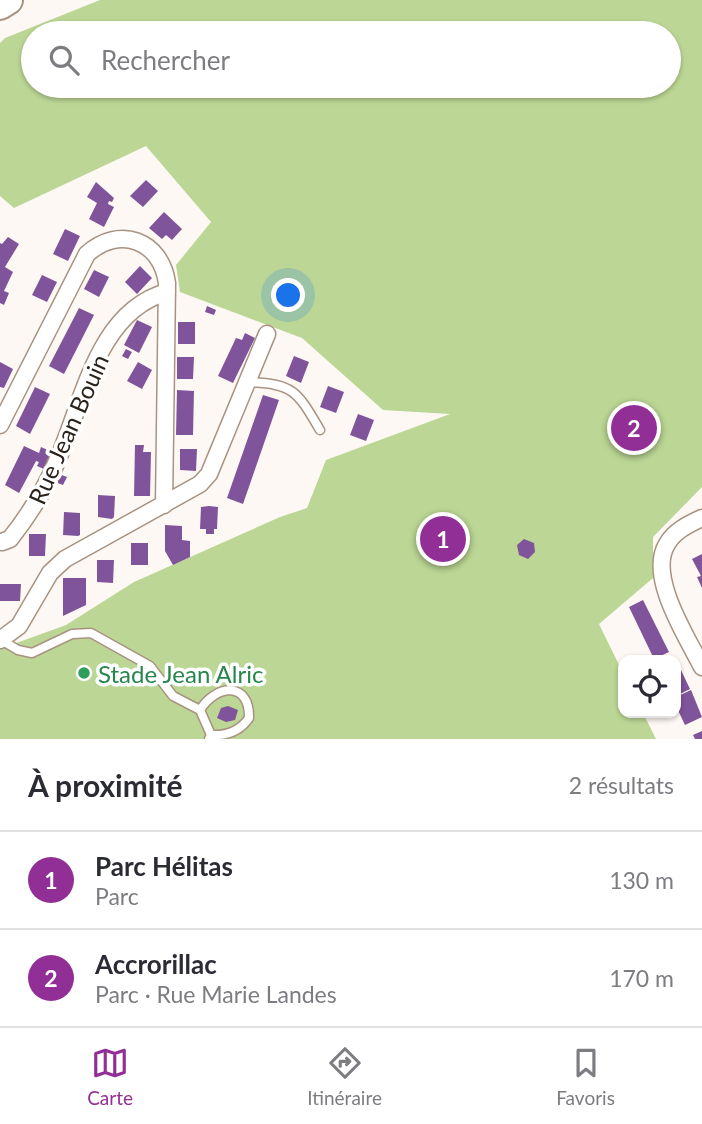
<!DOCTYPE html>
<html lang="fr">
<meta charset="utf-8">
<style>
body{margin:0;font-family:Lato,sans-serif;background:#f2f2f3;color:#2b2b33}
.controls{position:absolute;right:21px;bottom:21px;display:grid;overflow:hidden;border-radius:14px;box-shadow:0 2px 5px #0004}
.controls button{width:63px;height:63px;display:grid;place-items:center;padding:0;border:0;border-bottom:2px solid #e1e1e2;background:#fff;color:#2b2b33;font:35px sans-serif}
.you{position:absolute;left:289px;top:296px;width:24px;height:24px;margin:-18px;border:5px solid #fff;border-radius:50%;background:#1a73e8;box-shadow:0 0 0 10px #1a73e833}
.badge{display:grid;place-items:center;width:46px;height:46px;border-radius:50%;background:#922f96;color:#fff;font-size:23px;font-weight:700}
.pin{position:absolute;translate:-50% -50%;border:4px solid #fff;box-shadow:0 2px 7px #0006}
.list{margin:0;padding:0;list-style:none}
h2{display:flex;justify-content:space-between;align-items:center;height:91px;margin:0;padding:0 28px;font-size:30px}
h2 small{font-size:23px;font-weight:400;color:#7c7c81}
.list li{display:grid;grid-template-columns:46px 1fr auto;gap:21px;align-items:center;box-sizing:border-box;height:98px;padding:0 28px;border-top:2px solid #e1e1e2}
.list b{display:block;font-size:26px;white-space:nowrap}
.list p{margin:0;font-size:23px;white-space:nowrap;color:#7c7c81}
.list em{font-size:23px;font-style:normal;color:#7c7c81}
.icon{flex:none;width:38px;height:38px;fill:none;stroke:currentColor;stroke-width:2;stroke-linecap:round;stroke-linejoin:round}
.map{position:relative;flex:none;width:702px;height:739px;overflow:hidden}
.search{position:absolute;background:#fff;box-shadow:0 2px 5px #0004;left:21px;right:21px;top:21px;height:77px;display:flex;align-items:center;gap:18px;box-sizing:border-box;padding:0 24px;border-radius:38px;color:#7c7c81;font-size:26px}
.sheet{height:287px;background:#fff}
nav{display:flex;justify-content:space-around;align-items:center;box-sizing:border-box;height:98px;border-top:2px solid #e1e1e2;background:#fff;font-size:19px;color:#7c7c81}
nav a{display:grid;justify-items:center;gap:4px}
nav .on{color:#922f96}
.map>svg:first-child{display:block}
</style>
<div class="map">
<svg width="702" height="739" viewBox="0 0 702 739">
<rect width="100%" height="100%" fill="#fdf8f4"/>
<path fill="#bcd795" fill-rule="evenodd" d="M100 0H702V487L653 537V578L599 624 623 673V713H643L656 739H0V649L66 625 134 582 280 517 307 508 326 460 450 414 383 410 302 338 180 292 176 265 211 222 146 146 14 208 0 196V43L5 38ZM33 33H669V86H33Z"/>
<path fill="#80549b" d="M146 180 158 191 143 207 130 196Z
M96 182 114 198 112 202 109 201 108 204 114 207 104 227 89 219 97 203 87 197Z
M164 212 182 229 172 240 166 235 162 239 149 228Z
M65 229 80 236 68 261 53 254Z
M8 237 19 244 5 267 13 272 4 291 9 293 4 305 0 303V243L2 244Z
M140 266 152 278 137 294 125 282Z
M94 270 109 277 99 297 84 289Z
M42 275 57 282 47 302 32 295Z
M207 306 216 310 214 315 205 312Z
M79 308 94 315 64 374 49 366Z
M137 320 152 327 139 353 124 345Z
M178 322H195V344H178Z
M245 333 255 338 233 383 218 376 236 338 242 340Z
M126 349 132 352 128 359 122 356Z
M294 356 309 362 301 383 286 376Z
M177 357H194L193 379H177Z
M0 362 13 369 4 388 0 387Z
M138 362 152 370 142 389 127 381Z
M328 386 344 392 336 413 320 407Z
M35 387 50 394 30 434 16 426Z
M177 390 194 391 193 435H176Z
M263 395 279 400 243 504 227 498Z
M358 414 374 420 366 441 350 435Z
M135 445H144L143 452H151L150 496H134Z
M24 446 39 453 41 447 52 452 48 459 51 460 46 470 37 466 39 462 36 461 19 493 5 485Z
M180 449H197L196 471 180 470Z
M59 474 67 477 63 485 55 482Z
M98 495 115 496 114 517 112 519 98 517Z
M209 506 218 507 217 529H214V534H206V529H200L201 507Z
M64 512 80 513V535L78 536 63 535Z
M165 525 182 526V540L190 541V557L173 565 165 551Z
M29 534H46L45 556H29Z
M524 539 534 543 535 552 528 559 519 555 517 545Z
M131 543H148V565H131Z
M702 554V588L697 577 701 576 692 559Z
M97 560H114L113 583 97 582Z
M63 578H86V605L63 616Z
M0 584H21L20 601H0Z
M643 600 669 652 654 659 629 607Z
M680 668 690 689 676 696V669Z
M691 690 702 717 685 725 676 706V697Z
M228 706 238 710 235 720 226 722 217 718 221 708Z
M702 731V739H695L693 735Z"/>
<g fill="none" stroke-linecap="round" stroke-linejoin="round">
<g stroke="#a99380" stroke-width="11">
<path id="lane" d="M248 382C294 384 297 391 320 430
M1 640 18 650 32 653 72 634 91 633 150 666 173 696 200 710 211 735 209 739
M200 710C216 684 250 681 249 718 240 731 227 736 211 735"/>
</g>
<g stroke="#a99380" stroke-width="19">
<path id="street" d="M0 425 87 254C119 225 161 240 167 283L164 505
M702 518C689 524 674 531 667 544 647 576 687 637 702 667
M2 542 10 539C29 515 45 490 57 461 83 404 96 312 167 292
M0 640 19 626 50 573 65 559 200 484 209 474 267 334"/>
</g>
<g stroke="#a99380" stroke-width="32">
<path id="highway" d="M0 5 8 0"/>
</g>
<use href="#lane" stroke="#fff" stroke-width="8"/>
<use href="#street" stroke="#fff" stroke-width="16"/>
<use href="#highway" stroke="#fff" stroke-width="28"/>
</g>
<circle fill="#2e9e5b" stroke="#fff" stroke-width="2.5" cx="84" cy="673" r="7"/>
<g text-anchor="middle" dominant-baseline="central" stroke-width="7" stroke-linejoin="round" paint-order="stroke">
<g font-size="24" fill="#2b231b" stroke="#fff">
<text transform="translate(68 429) rotate(-66)">Rue Jean Bouin</text>
</g>
<g font-size="24" fill="#27864d" stroke="#fff" text-anchor="start">
<text x="98" y="673">Stade Jean Alric</text>
</g>
</g>
</svg>
<div class="controls">
<button><svg class="icon" aria-label="locate" viewBox="0 0 24 24"><circle cx="12" cy="12" r="6"/><path d="M12 2v4M12 18v4M2 12h4M18 12h4"/></svg></button>
</div>
<div class="you"></div>
<div class="pin badge" style="left:443px;top:539px">1</div>
<div class="pin badge" style="left:634px;top:428px">2</div>
<div class="search"><svg class="icon" aria-label="search" viewBox="0 0 24 24"><circle cx="10" cy="10" r="6"/><path d="M15 15l6 6"/></svg>Rechercher</div>
</div>
<section class="sheet">
<h2>À proximité<small>2 résultats</small></h2>
<ul class="list">
<li><span class="badge">1</span><div><b>Parc Hélitas</b><p>Parc</p></div><em>130 m</em></li>
<li><span class="badge">2</span><div><b>Accrorillac</b><p>Parc · Rue Marie Landes</p></div><em>170 m</em></li>
</ul>
</section>
<nav>
<a class="on"><svg class="icon" aria-label="map" viewBox="0 0 24 24"><path d="M3 6l6-2 6 2 6-2v14l-6 2-6-2-6 2zM9 4v14M15 6v14"/></svg>Carte</a>
<a><svg class="icon" aria-label="directions" viewBox="0 0 24 24"><path d="M12 3l9 9-9 9-9-9zM9 14v-3h6M13 9l2 2-2 2"/></svg>Itinéraire</a>
<a><svg class="icon" aria-label="saved" viewBox="0 0 24 24"><path d="M7 4h10v16l-5-4-5 4z"/></svg>Favoris</a>
</nav>
